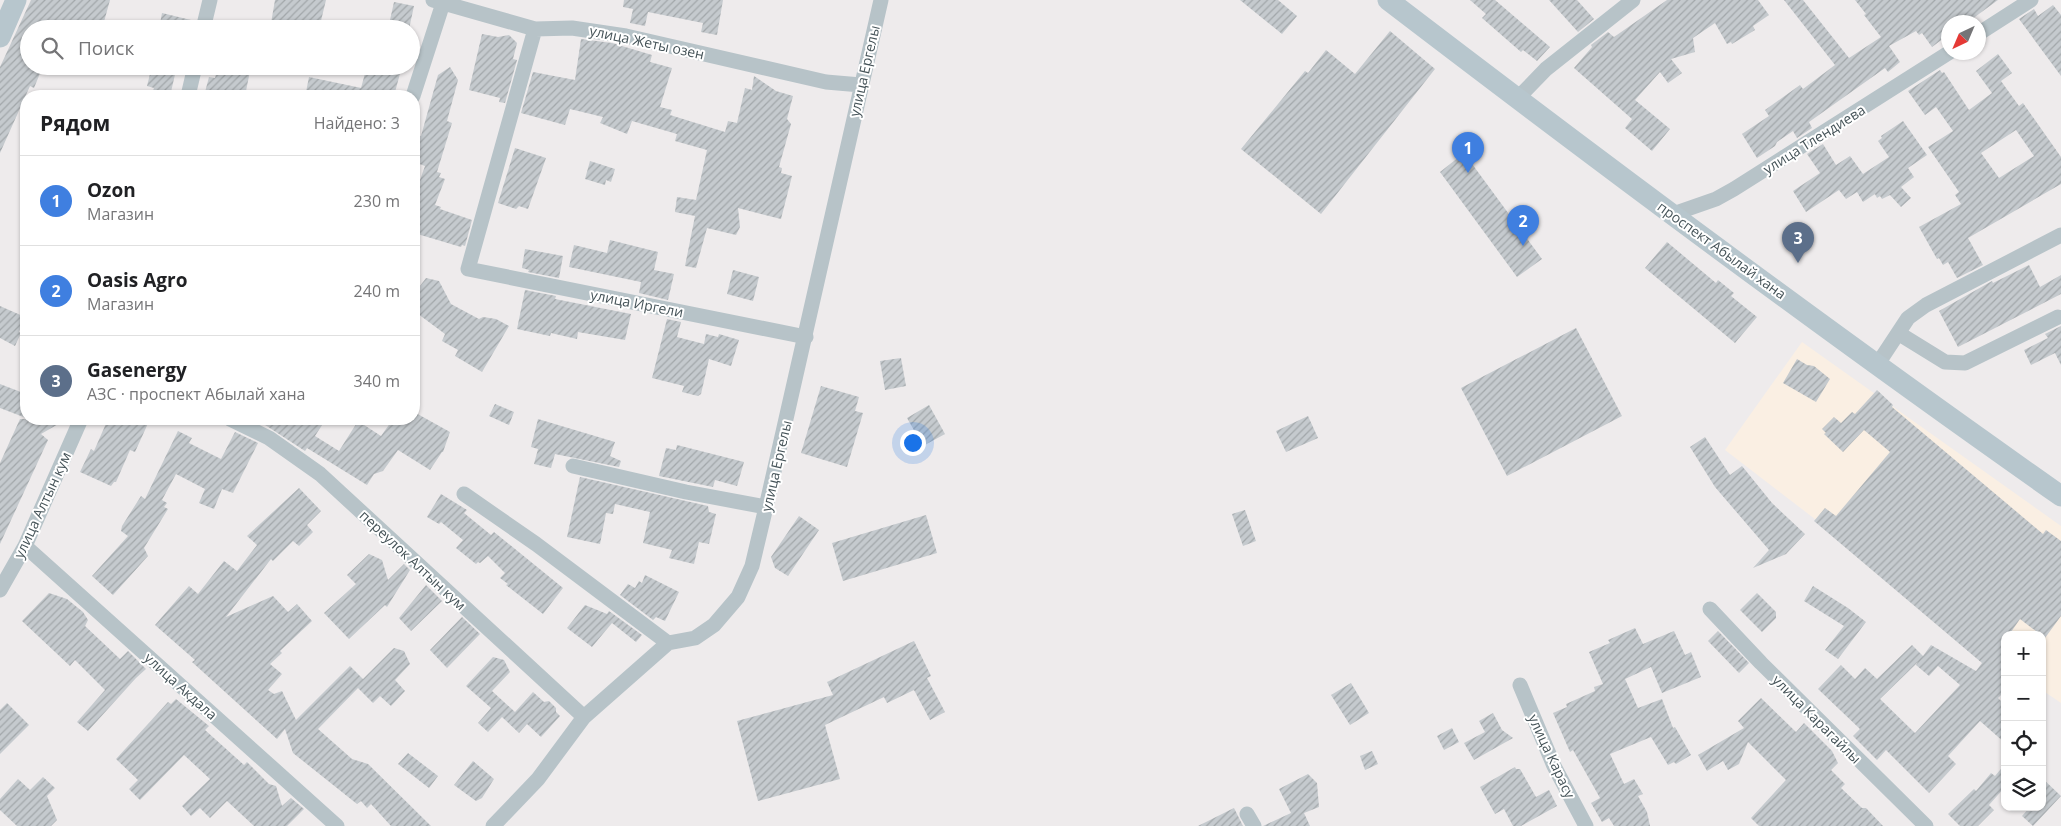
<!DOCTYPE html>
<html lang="ru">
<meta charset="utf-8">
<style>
body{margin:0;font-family:"Open Sans",sans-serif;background:#f2f2f2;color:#202124}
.controls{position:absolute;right:15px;bottom:15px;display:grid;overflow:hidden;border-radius:10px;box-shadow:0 1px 4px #0004}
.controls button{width:45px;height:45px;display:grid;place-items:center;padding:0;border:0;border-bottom:1px solid #e0e0e0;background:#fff;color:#202124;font:25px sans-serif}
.compass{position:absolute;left:1941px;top:15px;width:45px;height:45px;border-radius:50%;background:#fff;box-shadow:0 1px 4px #0004;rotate:224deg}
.you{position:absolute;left:912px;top:442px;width:18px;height:18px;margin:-12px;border:4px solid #fff;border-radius:50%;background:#1a73e8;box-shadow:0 0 0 8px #1a73e833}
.badge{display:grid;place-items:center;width:32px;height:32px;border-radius:50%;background:#7c3aed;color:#fff;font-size:16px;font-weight:700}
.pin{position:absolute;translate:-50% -41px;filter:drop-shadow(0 1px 2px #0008)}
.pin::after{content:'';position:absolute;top:26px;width:18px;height:15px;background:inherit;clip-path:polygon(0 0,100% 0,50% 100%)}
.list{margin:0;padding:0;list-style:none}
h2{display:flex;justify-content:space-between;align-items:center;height:65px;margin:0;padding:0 20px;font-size:21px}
h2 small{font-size:16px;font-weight:400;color:#757577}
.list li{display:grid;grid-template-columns:32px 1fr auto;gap:15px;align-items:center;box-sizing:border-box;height:90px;padding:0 20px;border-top:1px solid #e0e0e0}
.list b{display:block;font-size:19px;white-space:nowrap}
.list p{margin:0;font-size:16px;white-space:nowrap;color:#757577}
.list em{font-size:16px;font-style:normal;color:#757577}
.icon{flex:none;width:28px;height:28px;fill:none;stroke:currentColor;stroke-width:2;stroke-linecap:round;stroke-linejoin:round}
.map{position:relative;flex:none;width:2061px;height:826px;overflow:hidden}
.search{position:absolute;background:#fff;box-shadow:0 1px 4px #0004;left:20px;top:20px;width:400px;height:55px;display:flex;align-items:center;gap:12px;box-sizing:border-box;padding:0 18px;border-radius:28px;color:#757577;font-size:19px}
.panel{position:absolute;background:#fff;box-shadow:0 1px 4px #0004;left:20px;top:90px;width:400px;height:335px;border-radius:20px}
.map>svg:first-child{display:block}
</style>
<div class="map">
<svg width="2061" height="826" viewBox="0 0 2061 826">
<defs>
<pattern id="building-hatch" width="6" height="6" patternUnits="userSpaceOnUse" patternTransform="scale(1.25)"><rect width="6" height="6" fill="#c5cace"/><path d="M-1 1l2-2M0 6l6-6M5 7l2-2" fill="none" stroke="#a2a7aa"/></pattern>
</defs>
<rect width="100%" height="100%" fill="#eeebec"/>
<path fill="#faefe3" d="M1802 342 2061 526V703L2042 690V635H2005L1824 526 1725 450Z"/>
<path fill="url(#building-hatch)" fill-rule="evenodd" d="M31 0H110L102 29H29V66H43L34 88 30 86 0 153V67Z
M275 0H326L319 29H270Z
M624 0H723L717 35 701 32 703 23 648 12 645 26 630 23 633 9 623 7Z
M1240 0H1278L1297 16 1282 34Z
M1470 0H1495L1550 47 1537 61 1523 50 1521 52 1482 18 1486 14Z
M1549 0H1577L1594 19 1578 32Z
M1667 0H1758L1769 15 1753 26 1755 30 1732 44 1731 42 1727 44 1715 23 1693 38 1695 52 1671 59 1682 73 1668 83 1660 72 1635 100 1670 129 1652 151 1625 128 1632 119 1574 68 1592 47 1591 45 1608 32 1614 37Z
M1784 0H1803L1849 58 1881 37 1864 15 1866 14 1855 0H1998L1968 22H1948V35L1932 47 1922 33 1919 35 1916 31 1889 46 1900 62 1888 72 1885 68 1809 122 1812 128 1797 138 1793 131 1777 142 1775 146 1757 158 1742 134 1769 116 1765 110 1800 85 1803 89 1835 65Z
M394 2 414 6 409 29H388Z
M2053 5 2061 15V76L2019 19 2034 9 2038 16Z
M162 13 195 21 194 29H159Z
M1390 31 1435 69 1321 214 1241 149 1305 71 1308 73 1326 50 1355 74Z
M482 34 498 37 509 35 517 43 513 59 517 60 505 103 499 102 500 98 469 90Z
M581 39 612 43 652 55 650 62 672 68 660 107 672 110 670 115 725 132 728 121 737 123 745 88 752 90 754 76 776 91 793 96 787 119 791 124 779 167 782 168 781 173 792 176 781 219 738 208 740 227 736 235 707 228 696 268 685 266 695 216 675 212 677 197 696 200 707 150 675 141 677 134 632 121 627 134 600 123 603 117 570 109 565 125 521 113 533 72 575 80Z
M1998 54 2012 73 2001 81 2019 106 2023 103 2061 157V184L1968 238 1983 265 1957 278 1948 262 1943 265 1939 258 1937 259 1919 227 1961 204 1955 195 1959 192 1928 147 1953 131 1936 107 1925 115 1908 91 1940 70 1942 73 1944 72 1969 110 1992 93 1976 71ZM2016 130 2034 156 1999 178 1981 153Z
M152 66H177L170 96H151L154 88 147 86Z
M218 66H251L245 96H204L209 77 215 78Z
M367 66H402L394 96 368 90 367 96H326L306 92 309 77 366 89 361 88Z
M450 67 458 80 447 121 452 123 437 172 441 173 439 177 445 179 435 205 441 207 440 209 472 220 465 246 462 245 461 247 414 233V197L425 166 414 162V134L421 136 438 75Z
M1903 121 1927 155 1908 168 1914 177 1901 187 1911 198 1901 207 1890 195 1882 199 1880 196 1877 198 1875 194 1863 202 1857 192 1846 199 1839 190 1806 212 1793 191 1820 173 1807 154 1823 144 1836 165 1850 156 1863 174 1889 157 1878 141 1882 138 1881 136Z
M515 148 546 158 528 209 519 206 516 209 498 203Z
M1464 153 1542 259 1517 277 1440 172Z
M590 161 615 169 611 182 606 180 605 185 585 179Z
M610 240 658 252 654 270 674 274 668 300 639 293 641 282 569 267 574 245 607 253Z
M1667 242 1716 283 1718 280 1734 293 1731 296 1757 317 1735 343 1645 268Z
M525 249 563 256 559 278 528 272 529 270 522 268Z
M2029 265 2040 287 2061 275V294L1958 347 1939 311 1992 281 1993 283Z
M733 270 759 277 753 301 727 294Z
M426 278 439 281 451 304 479 319 483 317 496 319 509 326 482 372 455 356 458 350 442 341 445 334 414 311V294Z
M525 290 556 296 555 299 631 314 625 340 578 332 577 339 551 333 550 336 517 329Z
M0 306 25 317 19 332 21 333 15 346 0 338Z
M667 319 681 322 677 337 704 344 706 334 718 337 719 334 739 340 731 366 709 359 701 394 698 396 682 392 684 386 652 378Z
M2061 326V365L2055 353 2031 365 2024 350 2048 338 2045 334Z
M1576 328 1622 416 1507 476 1461 388Z
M901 358 906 386 885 390 880 361Z
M1797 359 1807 365 1814 366 1830 379 1816 402 1783 383Z
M0 384 26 394V418L0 408Z
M821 386 859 397 855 411 863 413 847 467 801 453Z
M1877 390 1893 405 1892 407 2043 534 2046 530 2061 541V616L2045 638 2020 619 2009 635H2005V691L1998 698 2005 705V743L1980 721 1948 756 1956 764 1929 793 1886 750 1877 760 1853 736 1860 729 1818 689 1841 665 1855 679 1865 668 1877 679 1912 645 1923 656 1931 645 1976 671 1982 663 1814 521 1825 508 1836 516 1890 452 1864 430 1843 452 1824 434 1826 433 1822 429 1834 417 1841 423 1852 412 1855 414ZM1918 662 1916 665 1929 676 1938 666 1960 685 1915 733 1880 699Z
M495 404 514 412 509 425 489 416Z
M929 405 945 434 923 446 907 418Z
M414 412 450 432 443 452H442L430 470 398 450 383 471 374 474 367 485 307 448 305 451 256 419H326L315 436 339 451 358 421 381 436 393 419H414Z
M1308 416 1318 438 1286 452 1276 431Z
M20 419H67L41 434 48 440 0 544V463Z
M108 419H150L135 452 130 450 116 482H114L111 486 80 472 91 449 94 451Z
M538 419 615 442 610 456 621 461 619 467 555 454 551 468 534 464 538 449 531 447Z
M178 431 192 438 189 443 221 459 235 432 258 443 233 493 222 489 214 509 199 503 205 489 176 474 162 500 167 503 164 507 168 509 144 548 148 556 113 595 92 576 128 536 121 531 122 526 141 496 145 499Z
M1705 437 1730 475 1742 466 1772 503 1805 534 1786 554 1753 568 1769 550 1715 487 1690 447Z
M677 445 744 462 737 486 715 480 713 487 659 476 666 448 676 450Z
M580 477 708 506 709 512 716 514 709 544 699 542 694 564 669 558 672 550 643 543 650 512 615 504 613 514 606 513 600 544 567 537Z
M299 488 321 511 307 525 313 532 299 546 293 541 273 561 271 559 226 617 273 596 288 612 297 604 312 621 280 651 282 653 270 664 282 674 268 690 274 694 282 691 296 720 350 666 363 679 394 648 404 651 410 664 395 680 405 691 391 706 380 696 373 703 358 688 318 729 352 759 368 764 431 826H391L371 804 367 808 361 801 357 804 293 753 285 729 277 739 192 662 195 660 155 625 189 586 198 594 224 561 237 571 257 545 247 536Z
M441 494 467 510 464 513 491 535 494 532 563 588 543 614 506 585 508 584 500 578 505 573 488 556 480 563 478 562 476 564 456 548 463 540 441 522 439 524 427 517Z
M1245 510 1256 541 1243 546 1232 514Z
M926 515 937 553 843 581 832 543Z
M799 516 819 530 788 576 775 568 771 557Z
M369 554 382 560 388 580 404 564 410 570 387 607 385 605 349 639 324 613 356 584 347 575Z
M645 575 679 592 665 621 656 617 653 620 620 595 628 584 635 588 639 581 642 583Z
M426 585 442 601 411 631 399 618Z
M1813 586 1848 608 1866 622 1838 659 1825 650 1844 626 1804 601Z
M49 593 67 599 83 612 88 620 85 626 120 659 128 651 146 669 136 678 88 731 77 722 105 690 75 660 70 666 22 621Z
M1757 593 1776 612V618L1762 632 1740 610Z
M585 605 607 614 609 611 642 635 636 642 612 623 592 647 567 628Z
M462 617 480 634 447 668 430 650Z
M1635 628 1643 644 1674 631 1685 655 1691 652 1701 677 1662 693 1651 667 1625 679 1638 708 1662 699 1673 728 1675 727 1691 755 1676 764 1674 762 1668 765 1651 737 1610 754 1624 784 1634 779 1643 794 1638 796 1647 812 1650 826H1614L1609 818 1602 822 1591 803 1600 798 1573 750 1570 752 1553 713 1567 707 1566 704 1595 691 1594 687 1603 684 1589 652 1610 643 1608 640Z
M1718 631 1749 663 1739 673 1708 641Z
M914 641 931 676 927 678 945 712 930 720 914 690 887 703 884 697 825 725 840 779 758 801 737 721 833 695 827 682Z
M493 657 504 660 510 672 492 691 515 712 533 692 544 702 549 701 556 708V712L560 716 541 737 527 724 519 733 502 717 488 732 478 723 491 708 466 686Z
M1351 683 1369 713 1350 725 1331 695Z
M1761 698 1796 732 1804 723 1832 751 1838 763 1831 770 1845 784 1841 788 1862 808H1866L1883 826H1759L1751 818 1786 780 1748 742 1739 764 1728 770 1723 761 1707 771 1698 755 1744 728 1738 721Z
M176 699 209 726 205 730 244 765 247 762 269 784 276 786 282 806 291 798 304 809 287 826H254L227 801 210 818 200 808 191 816 182 806 210 779 184 755 140 800 129 789 138 780 116 759 168 702 171 704Z
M7 703 29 725 0 754V710Z
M1493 713 1502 730 1513 738 1474 760 1464 743 1485 732 1479 721Z
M1452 728 1459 742 1444 750 1437 736Z
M1372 751 1378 764 1365 770 1360 756Z
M408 753 438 776 429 788 398 764Z
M473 761 494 779 482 798 476 801 454 785Z
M2005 764V787L1989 805 1994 810 1978 826H1960L1948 814 1974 789 1976 791 1991 773 1995 776Z
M1515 767 1516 769H1520L1536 797 1549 790 1557 806 1521 826H1513L1504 809 1495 814 1480 787Z
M1308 774 1317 783 1319 807 1304 813 1310 826H1263L1291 813 1279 789Z
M43 777 55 788 47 796 57 820 51 826H17L0 810V799L18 779 30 790Z
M2042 778 2061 796 2033 826 2022 816 2030 807H2042Z
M1234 808 1243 826H1198Z"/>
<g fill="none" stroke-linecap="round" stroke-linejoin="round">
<path stroke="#b7c3c8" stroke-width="15" d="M433 0 535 29 572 28 626 36 826 82 861 85
M203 29 210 0
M535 29 468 269 806 337
M1978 34 2031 0
M188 96 195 66
M413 96 444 0
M1517 99 1546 69 1633 0
M1673 214 1716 199 1734 189 1950 52
M1898 333 1945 362 1965 363 2058 317
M1877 365 1908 318 1926 305 2061 235
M230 419 269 438 320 474 584 717
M573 466 686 492 766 507
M464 494 536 544 668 643
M25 546 337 826
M0 590 25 546 81 419
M1710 609 1761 663 1926 826
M1520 685 1554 766 1586 826
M1247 814 1254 826
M493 826 538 779 584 717 668 643 695 638 714 625 738 597 752 566 766 507 881 0"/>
<path stroke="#b7c6cd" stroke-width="21" d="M1388 0C1609 169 1833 336 2061 496
M0 37 16 0"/>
</g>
<g text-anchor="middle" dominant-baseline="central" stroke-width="4" stroke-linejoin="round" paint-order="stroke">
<g font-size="14" fill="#455358" stroke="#fff">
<text transform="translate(647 42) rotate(12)">улица Жеты озен</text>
<text transform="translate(864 71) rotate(-77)">улица Ергелы</text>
<text transform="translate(1814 139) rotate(-32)">улица Тлендиева</text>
<text transform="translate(1722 250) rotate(36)">проспект Абылай хана</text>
<text transform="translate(637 303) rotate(11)">улица Иргели</text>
<text transform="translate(776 466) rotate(-77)">улица Ергелы</text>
<text transform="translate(42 505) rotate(-65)">улица Алтын кум</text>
<text transform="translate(413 560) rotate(43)">переулок Алтын кум</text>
<text transform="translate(181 686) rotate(42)">улица Акдала</text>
<text transform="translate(1817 719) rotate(45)">улица Карагайлы</text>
<text transform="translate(1552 756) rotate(65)">улица Карасу</text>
</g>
</g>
</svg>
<div class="controls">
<button>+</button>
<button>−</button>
<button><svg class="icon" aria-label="locate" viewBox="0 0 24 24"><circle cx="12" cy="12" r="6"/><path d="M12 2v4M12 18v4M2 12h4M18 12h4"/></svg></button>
<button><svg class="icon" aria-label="layers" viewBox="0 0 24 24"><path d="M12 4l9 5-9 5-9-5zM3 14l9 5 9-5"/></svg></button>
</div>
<svg class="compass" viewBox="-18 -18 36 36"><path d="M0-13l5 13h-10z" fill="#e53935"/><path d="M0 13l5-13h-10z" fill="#757577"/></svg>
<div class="you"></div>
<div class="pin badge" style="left:1468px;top:173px;background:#3f7fe0">1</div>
<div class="pin badge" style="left:1523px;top:246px;background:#3f7fe0">2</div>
<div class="pin badge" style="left:1798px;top:263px;background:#5c6f8a">3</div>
<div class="search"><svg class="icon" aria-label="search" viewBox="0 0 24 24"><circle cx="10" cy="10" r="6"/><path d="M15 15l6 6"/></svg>Поиск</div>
<section class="panel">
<h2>Рядом<small>Найдено: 3</small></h2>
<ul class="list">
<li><span class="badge" style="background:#3f7fe0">1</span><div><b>Ozon</b><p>Магазин</p></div><em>230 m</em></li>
<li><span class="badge" style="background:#3f7fe0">2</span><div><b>Oasis Agro</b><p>Магазин</p></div><em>240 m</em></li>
<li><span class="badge" style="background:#5c6f8a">3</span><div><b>Gasenergy</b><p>АЗС · проспект Абылай хана</p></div><em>340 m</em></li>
</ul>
</section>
</div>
